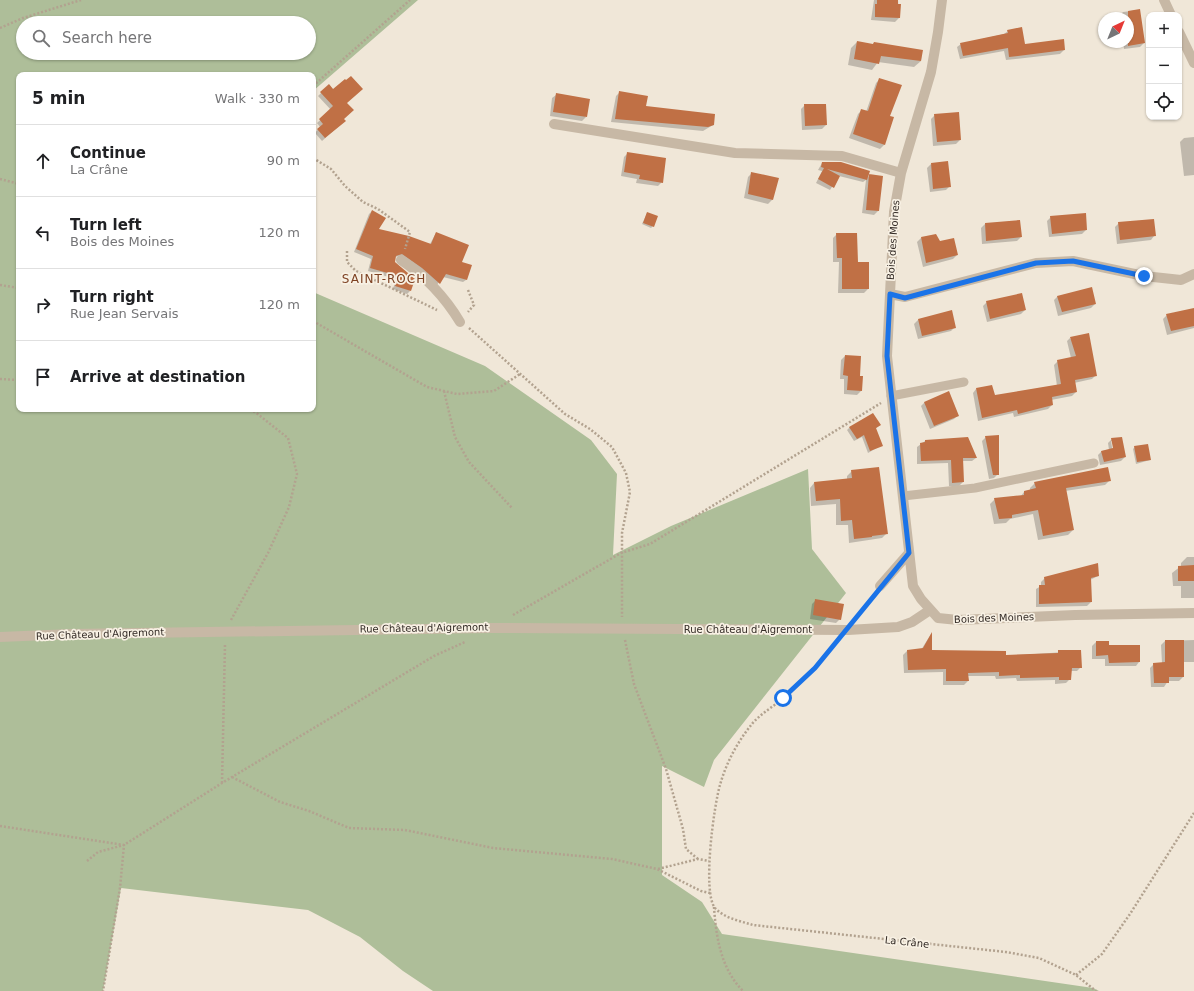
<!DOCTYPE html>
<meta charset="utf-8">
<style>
body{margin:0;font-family:"DejaVu Sans",sans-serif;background:#f6f6f6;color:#202124}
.controls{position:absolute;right:12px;top:12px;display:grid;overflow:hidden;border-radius:8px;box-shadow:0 1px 3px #0004}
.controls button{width:36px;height:36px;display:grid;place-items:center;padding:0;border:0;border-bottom:1px solid #e0e0e0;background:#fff;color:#202124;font:20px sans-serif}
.compass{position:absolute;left:1098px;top:12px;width:36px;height:36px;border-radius:50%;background:#fff;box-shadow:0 1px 3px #0004;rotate:43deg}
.stop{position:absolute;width:12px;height:12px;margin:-9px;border:3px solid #1a73e8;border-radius:50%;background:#fff}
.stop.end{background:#1a73e8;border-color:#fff;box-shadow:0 1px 4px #0008}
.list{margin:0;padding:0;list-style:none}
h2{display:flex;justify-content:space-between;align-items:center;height:52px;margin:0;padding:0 16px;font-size:17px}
h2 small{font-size:13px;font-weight:400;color:#757577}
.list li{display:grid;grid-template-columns:26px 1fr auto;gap:12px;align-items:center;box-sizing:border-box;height:72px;padding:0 16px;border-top:1px solid #e0e0e0}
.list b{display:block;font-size:15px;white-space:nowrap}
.list p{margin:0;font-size:13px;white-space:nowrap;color:#757577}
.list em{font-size:13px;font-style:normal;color:#757577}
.icon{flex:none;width:22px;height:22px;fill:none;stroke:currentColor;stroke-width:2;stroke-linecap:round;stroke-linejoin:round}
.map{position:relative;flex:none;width:1194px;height:991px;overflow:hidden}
.search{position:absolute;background:#fff;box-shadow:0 1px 3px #0004;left:16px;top:16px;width:300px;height:44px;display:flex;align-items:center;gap:10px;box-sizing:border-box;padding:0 14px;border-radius:22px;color:#757577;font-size:15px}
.panel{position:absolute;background:#fff;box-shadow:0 1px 3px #0004;left:16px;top:72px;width:300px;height:340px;border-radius:8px}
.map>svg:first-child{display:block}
</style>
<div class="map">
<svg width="1194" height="991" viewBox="0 0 1194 991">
<rect width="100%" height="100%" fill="#f0e7d8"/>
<path fill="#aebe99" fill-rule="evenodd" d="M0 0H418L313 91V75H19V409H313V292L485 366 591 440 617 474 613 555 671 526 808 469 812 549 846 593 714 760 704 787 662 766V875L702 902 722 934 1093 988 1099 991H433L403 971 360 937 308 910 121 888 103 991H0ZM23 23H309V53H23Z"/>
<path fill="#0003" fill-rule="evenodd" d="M874 0H898L899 18 895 22 871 20Z
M1139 10 1144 43 1140 47 1124 49 1123 42H1128V18H1119V16L1123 12Z
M1008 31 1024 45 1064 50 1060 54 1006 60 1004 51 960 59 957 47 961 44 1004 34Z
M857 42 872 45 874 43 922 51 921 61 914 67 878 62 872 70 848 65 851 48Z
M880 79 889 117 893 118 884 145 880 149 849 138 858 114 862 110 866 112 876 83Z
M329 85 346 103 341 124 322 141 315 133 320 127 317 123 331 110 318 96Z
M620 92 645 107 713 125 703 131 611 122 616 96Z
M556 95 586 117 582 121 550 116 552 98Z
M805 105 826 125 822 129 802 130 801 109Z
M935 115 960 140 956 144 933 146 931 119Z
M1194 137V175L1184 176 1180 142 1184 138Z
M628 153 662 182 658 186 636 183 637 179 621 176 624 157Z
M822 163 867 178 870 175 878 211 874 215 862 213 866 180 863 182 839 176 830 190 816 183 822 171 818 170Z
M931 164 950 186 946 190 930 192 927 168Z
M752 173 778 179 772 200 768 204 744 198 748 177Z
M372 211 378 230 430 244 436 233 461 263 466 280 463 282 443 277 436 286 419 271 398 256 394 258V264L410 291 407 294 393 289 396 279 368 271 371 259 354 252 369 214Z
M647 213 653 226 651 228 642 224Z
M1051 217 1086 230 1082 234 1049 237 1047 221Z
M1119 223 1154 236 1151 240 1117 244 1115 227Z
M985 224 1021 237 1017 241 982 244 981 228Z
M837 234 857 263 868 289 864 293H838L839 262H833V238Z
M921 238 937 241 957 255 953 259 923 267 917 242Z
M1058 296 1095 304 1091 308 1058 316 1054 300Z
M987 302 1025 310 1021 314 987 322 983 306Z
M1194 309V328L1167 335 1163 319 1167 315Z
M918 320 955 327 951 331 918 339 914 324Z
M1070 338 1096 375 1092 379 1074 383 1076 392 1072 396 1051 400 1052 405 1048 409 1014 417 1013 413 978 421 973 393 976 389 994 397 1057 386 1054 365 1058 361 1071 358 1067 341Z
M845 356 859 377 861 391 857 395 844 394V379H840L841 360Z
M925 402 958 415 954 419 930 429 921 406Z
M880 425 875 429 882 445 868 453 862 437 854 441 847 430 850 427Z
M986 437 998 474 994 478 989 479 982 441Z
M968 438 976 458 972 461H962L963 482 959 486H949L948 463 917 464V447L925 441Z
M1112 439 1125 457 1121 461 1100 465 1098 455 1102 451 1109 450 1108 443ZM1111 441H1113L1115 452 1113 453Z
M1135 447 1150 460 1136 464 1133 449Z
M852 471 887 533 882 538 849 543 848 525H836V504L811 506 810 488 814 483 847 480V476Z
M1110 480 1105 485 1065 491 1073 530 1068 535 1038 540 1033 514 1010 519 1006 523 994 524 990 504 995 499 1021 496 1024 492 1030 491V488L1035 483Z
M1187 557H1194V598H1181V586H1173L1172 573 1181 566V563Z
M1098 576 1090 580 1091 602 1087 606 1036 607V589L1041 586V582L1045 578Z
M816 600 840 619 836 623 810 619 812 604Z
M931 634V651L1005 656 1080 651 1081 667 1077 671H1071L1070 679 1066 683 1055 684V680L1017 681 1016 678 996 679 995 676H968V681L964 685H943V672L904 673 903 655 907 651 921 650Z
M1194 640V662H1183V677L1179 681H1168L1164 687H1151L1150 668 1154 664 1162 663 1161 645 1165 641Z
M1096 642 1108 646 1139 662 1136 666H1105V659H1092V646Z"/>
<path fill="#c07045" d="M877 0H898V4H901L900 18 875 17V4H877Z
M1140 9 1145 43 1128 46V11Z
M1022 27 1025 44 1064 39 1065 50 1009 57 1008 48 963 56 960 43 1008 33 1007 30Z
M857 41 873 44 874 42 923 50 921 61 881 56 879 64 854 59Z
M351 76 363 89 347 103 354 110 344 119 346 121 325 138 317 129 323 124 319 119 333 106 320 92 329 84 333 89 345 79 346 80Z
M879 78 902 85 890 116 894 117 885 145 853 134 861 109 868 111Z
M619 91 648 96 646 106 715 114 714 125 708 127 615 119Z
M556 93 590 99 587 117 553 112Z
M804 104H826L827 125 805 126Z
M959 112 961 140 937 142 934 114Z
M627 152 666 158 663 183 639 179 640 175 624 172Z
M948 161 951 187 933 189 931 163Z
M822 162H841L870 171 867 180 827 169 840 176 834 188 818 179 824 168 821 167Z
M751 172 779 178 773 200 748 194Z
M869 174 883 176 879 211 866 210Z
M372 210 386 218 379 229 409 236 431 244 436 232 469 245 462 262 472 265 467 280 446 274 440 284 422 268 402 254 396 256 395 262 415 279 411 291 395 286 398 276 370 268 373 256 356 249Z
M647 212 658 216 654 227 643 223Z
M1086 213 1087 230 1052 234 1050 216Z
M1154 219 1156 236 1120 240 1118 222Z
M1020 220 1022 237 986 241 985 223Z
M836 233H857L858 262H869V289H842V258H837Z
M936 234 940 241 954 238 958 255 926 263 921 237Z
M1092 287 1096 304 1062 312 1057 296Z
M1022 293 1026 310 990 319 986 301Z
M1194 308V326L1171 331 1166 314Z
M952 310 956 328 922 336 918 319Z
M1089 333 1097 376 1075 380 1077 392 1052 397 1053 405 1018 414 1017 410 982 418 976 388 992 385 995 395 1061 384 1057 360 1076 356 1070 337Z
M845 355 861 356 860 376H863L862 391 847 390 848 376 843 375Z
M949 391 959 416 934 426 924 402Z
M873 413 881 425 876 428 883 446 870 451 864 435 857 439 849 427Z
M999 435V475H993L985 436Z
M968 437 977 458H963L964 482 952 483 951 460 921 461 920 443 925 442V440Z
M1122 437 1126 457 1104 462 1101 451 1113 448 1111 438Z
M1148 444 1151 460 1137 462 1134 446Z
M879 467 888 534 872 536V537L854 539 852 520 841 521 840 499 816 501 814 482 852 478 851 470Z
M1108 467 1111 481 1066 488 1074 530 1043 536 1038 510 1012 515V518L999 519 994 498 1024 495V491L1036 488 1034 482Z
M1098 563 1099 576 1091 578 1092 602 1039 604V585H1045L1044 577Z
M1194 565V581H1178V566Z
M815 599 844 604 841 620 813 615Z
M932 632V650L1006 651V655L1058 653V650H1081L1082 668H1072L1071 680H1059V677L1020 678V675L999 676V672L968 673 969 681H946V669L908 670 907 650 923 648Z
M1165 640H1184V677H1169V683H1154L1153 663 1165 662Z
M1096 641H1109V645H1140V662L1109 663 1108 655 1096 656Z"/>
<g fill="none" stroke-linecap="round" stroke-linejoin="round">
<path stroke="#b2a28f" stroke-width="2.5" stroke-dasharray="2 2" stroke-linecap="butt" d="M0 28 23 18 81 0
M313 86 410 0
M313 158 331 169 345 186 363 202 378 209 410 232 405 249
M0 179 19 184
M347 251V262L356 271 437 310
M0 285 19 288
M468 290 474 305 468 312
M313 321 427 387 457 394 494 391 520 374
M469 328 565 414 590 429 612 447 626 473 630 492 622 533V617
M0 379 19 380
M444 391 455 437 469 462 512 508
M513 615 621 553 650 544 881 403
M856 618 874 595
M231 620 268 553 289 507 297 474 288 438 255 412 248 409
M625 640 634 684 666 769 683 829 686 849 698 859
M837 642C820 662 802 681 782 699 773 707 760 714 752 724 738 741 726 763 720 785 714 805 702 892 715 908 724 918 740 921 753 925L1006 952 1039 958 1076 975 1096 991
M232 777 280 802 309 811 349 828 405 830 493 848 612 859 657 869 701 891 710 893
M222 783 225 644
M0 826 124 845 222 783 434 656 465 642
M87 861 98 852 124 845 120 888 103 991
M658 869 698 859 709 861
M714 907C716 937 721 969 743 991
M1076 975 1102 954 1130 914 1194 813"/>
<path stroke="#c7b8a5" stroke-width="9" d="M891 396 964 382
M903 496 975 488 1094 463"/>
<path stroke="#c7b8a5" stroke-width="10" d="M942 0 938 32 931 72 901 173 894 212 890 294 887 356 913 586 921 599 938 618 958 620 1075 615 1194 613
M1164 0 1171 15
M1179 32 1194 63
M554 124 735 153 842 156 901 173
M401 260C425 276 445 297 460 322
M890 294 905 297 1036 263 1073 261 1144 276 1181 280 1194 274
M880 586 909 553
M0 637 72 634 492 628 848 630 898 627 912 622 930 610"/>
</g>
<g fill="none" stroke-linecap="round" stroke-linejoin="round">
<path stroke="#1a73e8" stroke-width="5" d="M783 698 815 668 909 553 887 356 890 294 905 298 1036 263 1073 261 1144 276"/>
</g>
<g text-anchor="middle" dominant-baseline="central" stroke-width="3.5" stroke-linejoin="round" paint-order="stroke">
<g font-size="10" fill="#332b26" stroke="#f8f1e4">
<text transform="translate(893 240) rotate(-86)">Bois des Moines</text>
<text transform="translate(994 618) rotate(-2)">Bois des Moines</text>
<text transform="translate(424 628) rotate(-1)">Rue Château d'Aigremont</text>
<text x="748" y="629">Rue Château d'Aigremont</text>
<text transform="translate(100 634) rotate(-2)">Rue Château d'Aigremont</text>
<text transform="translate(907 942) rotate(6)">La Crâne</text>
</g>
<g font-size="12" letter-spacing="1" fill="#7e4223" stroke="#f8f1e4">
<text x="384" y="279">SAINT-ROCH</text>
</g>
</g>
</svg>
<div class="controls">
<button>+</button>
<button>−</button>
<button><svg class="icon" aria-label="locate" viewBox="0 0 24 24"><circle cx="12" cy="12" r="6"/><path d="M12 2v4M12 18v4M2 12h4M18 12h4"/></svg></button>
</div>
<svg class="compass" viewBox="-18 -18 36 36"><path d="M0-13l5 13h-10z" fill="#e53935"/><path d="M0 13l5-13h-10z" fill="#757577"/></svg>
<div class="stop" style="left:783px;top:698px"></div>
<div class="stop end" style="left:1144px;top:276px"></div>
<div class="search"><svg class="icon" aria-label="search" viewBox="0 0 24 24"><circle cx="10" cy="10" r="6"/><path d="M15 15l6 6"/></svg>Search here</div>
<section class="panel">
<h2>5 min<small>Walk · 330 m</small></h2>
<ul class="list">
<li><svg class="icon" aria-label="ahead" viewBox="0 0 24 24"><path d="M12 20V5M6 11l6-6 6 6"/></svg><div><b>Continue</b><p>La Crâne</p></div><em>90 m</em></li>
<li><svg class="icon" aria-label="left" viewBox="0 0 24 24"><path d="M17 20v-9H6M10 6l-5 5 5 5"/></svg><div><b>Turn left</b><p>Bois des Moines</p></div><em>120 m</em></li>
<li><svg class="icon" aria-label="right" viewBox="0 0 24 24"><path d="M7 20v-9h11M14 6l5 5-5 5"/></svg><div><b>Turn right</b><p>Rue Jean Servais</p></div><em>120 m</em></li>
<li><svg class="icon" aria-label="arrive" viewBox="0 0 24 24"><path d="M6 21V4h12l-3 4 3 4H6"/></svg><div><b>Arrive at destination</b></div></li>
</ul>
</section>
</div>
